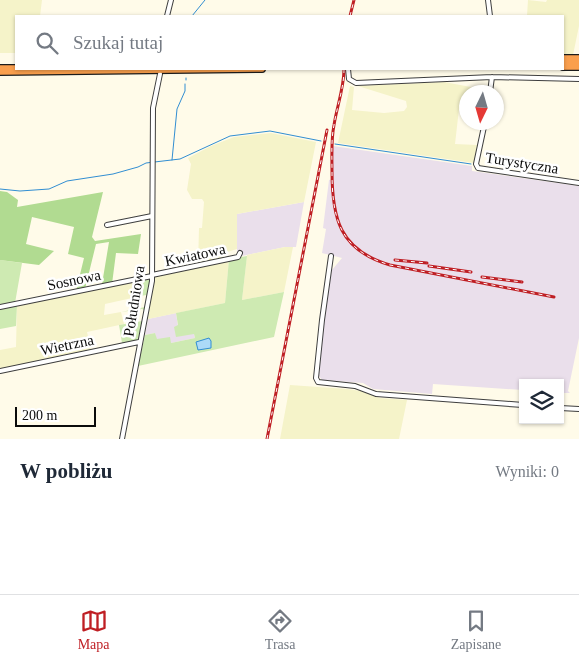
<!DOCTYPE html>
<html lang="pl">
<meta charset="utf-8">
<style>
body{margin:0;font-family:"Times New Roman",serif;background:#f6f6f7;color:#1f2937}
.controls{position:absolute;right:15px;bottom:15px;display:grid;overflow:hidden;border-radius:0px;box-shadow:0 1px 4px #0004}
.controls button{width:45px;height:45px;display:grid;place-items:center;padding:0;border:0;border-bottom:1px solid #e0e1e3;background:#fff;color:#1f2937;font:25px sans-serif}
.compass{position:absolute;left:459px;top:85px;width:45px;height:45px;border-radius:50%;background:#fff;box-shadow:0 1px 4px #0004;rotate:185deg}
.scale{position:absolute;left:15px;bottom:12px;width:81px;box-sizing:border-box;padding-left:5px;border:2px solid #0b0b0b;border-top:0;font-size:14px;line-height:18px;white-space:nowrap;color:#0b0b0b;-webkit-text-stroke:4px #fff;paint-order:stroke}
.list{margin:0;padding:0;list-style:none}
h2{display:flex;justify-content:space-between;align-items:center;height:65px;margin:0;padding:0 20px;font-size:21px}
h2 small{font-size:16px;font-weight:400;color:#747a83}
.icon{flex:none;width:28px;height:28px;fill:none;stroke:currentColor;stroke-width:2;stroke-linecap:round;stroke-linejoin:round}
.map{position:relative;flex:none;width:579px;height:439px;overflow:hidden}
.search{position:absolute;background:#fff;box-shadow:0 1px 4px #0004;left:15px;right:15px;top:15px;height:55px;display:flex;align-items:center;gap:12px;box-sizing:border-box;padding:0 18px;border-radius:0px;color:#747a83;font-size:19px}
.sheet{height:155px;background:#fff}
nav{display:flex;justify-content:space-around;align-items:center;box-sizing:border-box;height:70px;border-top:1px solid #e0e1e3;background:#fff;font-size:14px;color:#747a83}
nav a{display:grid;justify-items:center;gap:2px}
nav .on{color:#bf1f24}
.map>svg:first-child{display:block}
</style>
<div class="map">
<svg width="579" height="439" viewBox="0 0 579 439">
<rect width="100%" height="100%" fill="#fffbe9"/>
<path fill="#eadfeb" d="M333 146 472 166V171L579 186V338L568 391 570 393H560V383H523V390L433 384 432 394 373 389 363 383 322 380 319 376 325 307 332 270 342 258 322 253 326 229 323 228 329 180 333 179Z
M304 202 296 247H285L242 256V253H237V214Z
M176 313 178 326 194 334 195 338 171 343 156 340 155 333 145 335 148 319Z"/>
<path fill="#f5f3c9" d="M0 0H42L40 16H16V53H0Z
M528 0 546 2 547 0H579V26L573 55 563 54V16H527Z
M444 82 487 90V92H466V112L459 109 455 144 477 145 474 163 338 143 350 86 354 87 352 110 384 113 404 111 407 107 406 101 358 86Z
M271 133 316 142 304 202 237 214V249L224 253 223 260 229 259 225 303 148 319 153 279 158 275 198 266 199 228H202L204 202 202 199H192L187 190 191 164 188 158 211 146 234 137Z
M285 247H293L284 292 242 300 247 255Z
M133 281 132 298 105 304 104 315 121 312 124 324 87 332 91 350 0 369V350L16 347 17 305Z
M290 385 347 389 361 391 380 398 407 400 399 439H280Z"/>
<path fill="#ceeab2" d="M247 256 242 300 284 292 274 337 138 366 145 335 155 333 157 339 170 337 171 343 195 338 194 334 176 337 174 327 178 325 176 313 225 303 229 259Z
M0 260 22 263 15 303 0 306Z
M148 278 151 281 146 305V295L132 298 133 281Z
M17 305 16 326 0 329V308Z
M145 307 139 338 135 341 122 343 119 325 142 321 144 310 142 309 121 312Z"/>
<path fill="#b1db91" d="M0 191 7 192 18 200 17 207 103 192 92 237 95 241 141 234 138 254 116 253 112 284 103 285 102 284 109 242 96 244 85 289 76 291 84 258 68 254 74 227 32 217 26 244 54 251 39 265 0 260Z"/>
<path fill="#acdaf8" stroke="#318ed2" d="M209 338 211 341V348L198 350 196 342Z"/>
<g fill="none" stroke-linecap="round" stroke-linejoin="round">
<path stroke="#318ed2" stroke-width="1" d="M192 16 205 0
M186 80V78
M335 144 471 164
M172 160 177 109 185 91V84
M0 189 20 191 49 189 67 181 113 174 138 167 146 163 180 159 230 136 270 131 321 141"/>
<g stroke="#3e3e3e" stroke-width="6">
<path id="minor" d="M488 0 490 16
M167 16 171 0
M348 69 349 79 356 83 492 77 579 79
M490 92 492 77
M485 122 476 164 478 168 579 183
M107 225 152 216
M331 256 322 320 316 378 318 382 355 386 376 394 523 405
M152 275 238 257 240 253
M0 307 152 276
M0 371 139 342
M560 408 579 409
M122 439 152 281 153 108 160 74"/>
</g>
<g stroke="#1c1c1c" stroke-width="8">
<path id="highway" d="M563 58H579
M563 62 579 63
M563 67H579
M0 68H16
M0 72 262 69"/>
</g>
<use href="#minor" stroke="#fff" stroke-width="4"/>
<use href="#highway" stroke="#fa9f4d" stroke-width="5.5"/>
<g stroke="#bf1f24" stroke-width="3">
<path id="rail" d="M350 16 354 0
M344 69C344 88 337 106 334 125 331 140 332 155 332 171 332 218 339 250 390 265L554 297
M395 260 427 263
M429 266 471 272
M482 277 522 282
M267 439 327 130"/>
</g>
<use href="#rail" stroke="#fff" stroke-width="1" stroke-dasharray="4" stroke-linecap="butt"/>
</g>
<g text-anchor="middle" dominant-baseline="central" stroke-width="5" stroke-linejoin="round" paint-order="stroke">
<g font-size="15" fill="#0b0b0b" stroke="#fff">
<text transform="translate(522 163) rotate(9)">Turystyczna</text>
<text transform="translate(195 255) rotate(-12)">Kwiatowa</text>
<text transform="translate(74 280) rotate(-12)">Sosnowa</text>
<text transform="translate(134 301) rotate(-81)">Południowa</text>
<text transform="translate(67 345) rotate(-12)">Wietrzna</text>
</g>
</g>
</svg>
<div class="controls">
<button><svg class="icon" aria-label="layers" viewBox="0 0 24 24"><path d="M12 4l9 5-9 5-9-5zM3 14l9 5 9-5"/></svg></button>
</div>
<svg class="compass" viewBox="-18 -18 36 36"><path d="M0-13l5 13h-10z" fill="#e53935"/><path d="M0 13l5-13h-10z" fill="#747a83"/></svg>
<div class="scale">200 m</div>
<div class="search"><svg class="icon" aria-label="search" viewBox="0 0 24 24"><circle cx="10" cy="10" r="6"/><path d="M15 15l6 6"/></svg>Szukaj tutaj</div>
</div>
<section class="sheet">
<h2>W pobliżu<small>Wyniki: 0</small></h2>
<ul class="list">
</ul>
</section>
<nav>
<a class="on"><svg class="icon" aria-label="map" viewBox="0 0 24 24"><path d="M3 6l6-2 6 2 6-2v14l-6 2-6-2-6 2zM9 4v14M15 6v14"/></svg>Mapa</a>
<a><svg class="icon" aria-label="directions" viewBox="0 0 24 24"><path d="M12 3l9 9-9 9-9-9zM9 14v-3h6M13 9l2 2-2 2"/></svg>Trasa</a>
<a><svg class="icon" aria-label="saved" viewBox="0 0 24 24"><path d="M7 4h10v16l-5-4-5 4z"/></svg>Zapisane</a>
</nav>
